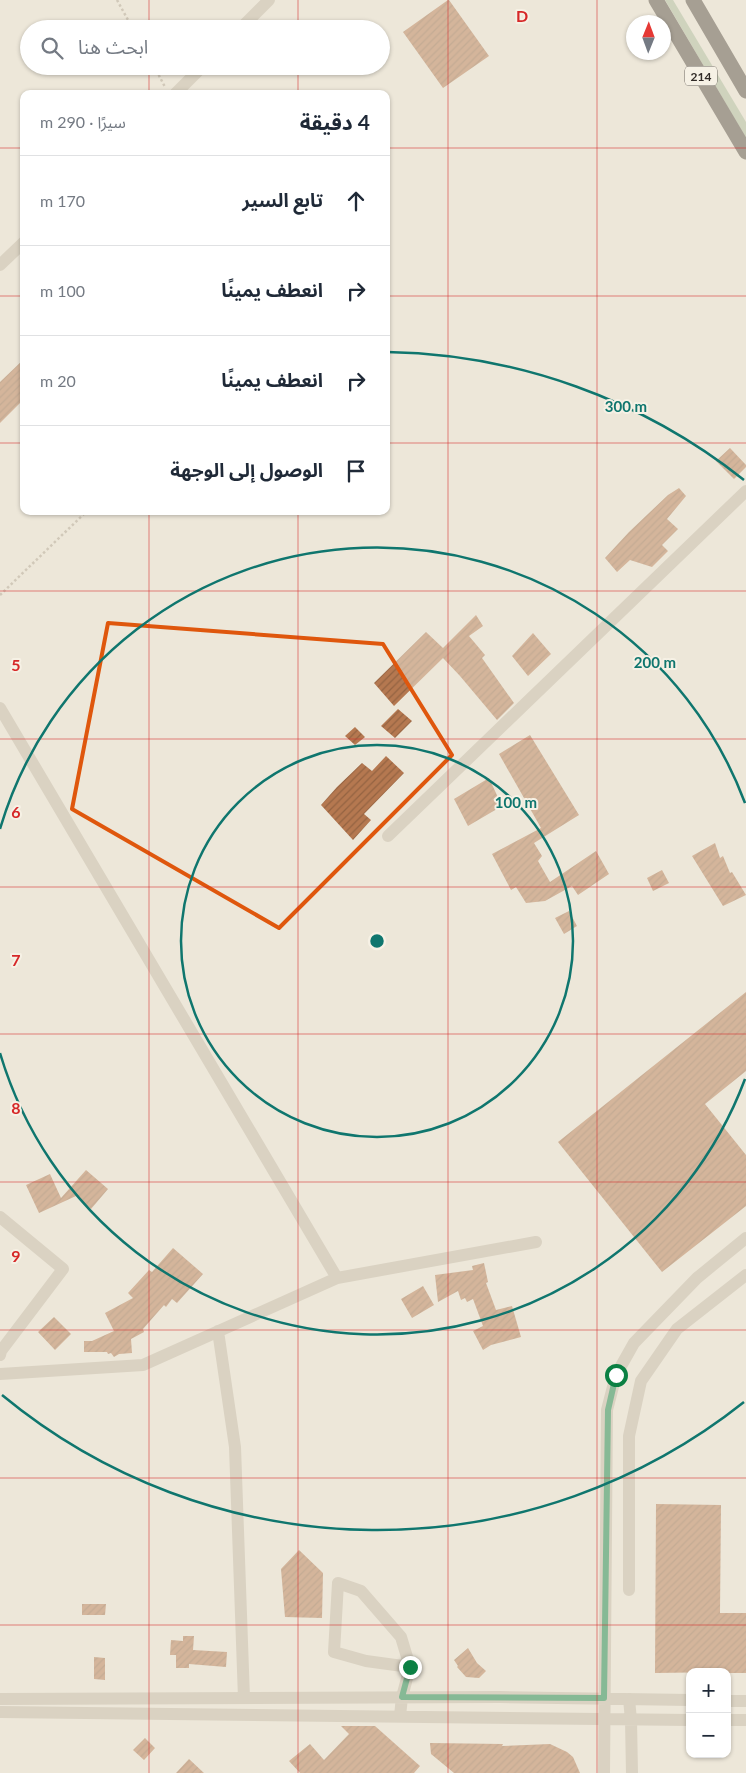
<!DOCTYPE html>
<html lang="ar">
<meta charset="utf-8">
<style>
body{margin:0;font-family:Lato,"Noto Sans Arabic",sans-serif;background:#f6f6f7;color:#1f2937;direction:rtl}
.controls{position:absolute;right:15px;bottom:15px;display:grid;overflow:hidden;border-radius:10px;box-shadow:0 1px 4px #0004}
.controls button{width:45px;height:45px;display:grid;place-items:center;padding:0;border:0;border-bottom:1px solid #e0e1e3;background:#fff;color:#1f2937;font:25px sans-serif}
.compass{position:absolute;left:626px;top:15px;width:45px;height:45px;border-radius:50%;background:#fff;box-shadow:0 1px 4px #0004;rotate:1deg}
.stop{position:absolute;width:15px;height:15px;margin:-11px;border:4px solid #0b8043;border-radius:50%;background:#fff}
.stop.end{background:#0b8043;border-color:#fff;box-shadow:0 1px 5px #0008}
.list{margin:0;padding:0;list-style:none}
h2{display:flex;justify-content:space-between;align-items:center;height:65px;margin:0;padding:0 20px;font-size:21px}
h2 small{font-size:16px;font-weight:400;color:#747a83}
.list li{display:grid;grid-template-columns:32px 1fr auto;gap:15px;align-items:center;box-sizing:border-box;height:90px;padding:0 20px;border-top:1px solid #e0e1e3}
.list b{display:block;font-size:19px;white-space:nowrap}
.list em{font-size:16px;font-style:normal;color:#747a83}
.icon{flex:none;width:28px;height:28px;fill:none;stroke:currentColor;stroke-width:2;stroke-linecap:round;stroke-linejoin:round}
.map{position:relative;flex:none;width:746px;height:1773px;overflow:hidden;direction:ltr}
.search{position:absolute;background:#fff;box-shadow:0 1px 4px #0004;left:20px;top:20px;width:370px;height:55px;display:flex;align-items:center;gap:12px;box-sizing:border-box;padding:0 18px;border-radius:28px;color:#747a83;font-size:19px}
.panel{position:absolute;background:#fff;box-shadow:0 1px 4px #0004;left:20px;top:90px;width:370px;height:425px;border-radius:10px;direction:rtl}
.map>svg:first-child{display:block}
</style>
<div class="map">
<svg width="746" height="1773" viewBox="0 0 746 1773">
<defs>
<pattern id="building-hatch" width="6" height="6" patternUnits="userSpaceOnUse" patternTransform="scale(1.25)"><rect width="6" height="6" fill="#b57850"/><path d="M-1 1l2-2M0 6l6-6M5 7l2-2" fill="none" stroke="#946342"/></pattern>
</defs>
<rect width="100%" height="100%" fill="#ede7d9"/>
<path fill="#abba9c" d="M665 0H673L746 122V138Z"/>
<path fill="url(#building-hatch)" d="M448 0H449L489 56 443 88 403 32Z
M24 359V399L0 423V382Z
M730 448 746 465V467L734 479 716 461Z
M679 488 686 496 667 519 678 529 662 545 668 551 652 567 630 560 617 572 605 558 629 532 668 495Z
M476 615 483 626 469 636 485 655 482 658 514 703 497 720 460 676 443 658 394 706 374 683 426 632 443 648Z
M533 633 551 654 528 676 512 656Z
M398 709 412 721 395 738 381 726Z
M355 727 365 737 355 745 345 736Z
M530 735 579 815 534 843 542 856 538 861 550 882 596 851 609 874 578 895 572 886 545 901 526 903 516 887 511 890 492 854 541 828 499 754Z
M386 756 404 773 364 814 371 820 353 840 321 805 337 787 362 763 372 771Z
M489 778 502 806 468 826 454 799Z
M715 843 720 858 723 856 730 873 732 872 746 895 723 906 692 856Z
M662 870 669 883 653 891 647 878Z
M569 911 577 926 564 934 555 918Z
M746 992V1071L705 1104 746 1155V1206L662 1272 558 1142Z
M86 1170 108 1189 91 1209 76 1196 39 1213 26 1185 50 1174 61 1198Z
M173 1248 203 1274 177 1303 172 1299 166 1307 164 1305 143 1329 144 1332 131 1339 132 1353 119 1354 114 1357 111 1353 108 1354 107 1352H84V1341H92L114 1331 105 1313 133 1298 128 1293 149 1270 152 1272Z
M484 1263 488 1282 486 1283 496 1310 512 1306 521 1337 491 1345 483 1350 473 1331 483 1326 473 1299 467 1302 465 1298 461 1300 458 1291 438 1302 435 1275 473 1270 472 1266Z
M423 1286 434 1305 412 1318 401 1299Z
M54 1317 71 1334 55 1350 38 1332Z
M656 1504 721 1505 720 1613H746V1673H727V1672L655 1673Z
M299 1550 323 1573 322 1618 285 1617 281 1569Z
M82 1604H106L105 1615H82Z
M183 1636H194L193 1650 227 1652 226 1667 189 1664V1668H176V1655H170L171 1640 183 1641Z
M468 1648 477 1663 486 1671 479 1678 466 1677 457 1667 458 1666 454 1660Z
M94 1657 105 1658V1680L94 1679Z
M341 1726H375L420 1766 414 1773H300L289 1761 310 1744 324 1760 349 1734Z
M145 1738 155 1748 144 1760 133 1750Z
M430 1743 503 1744 502 1746 550 1744 567 1752 573 1757 580 1773H454L431 1754Z
M189 1759 204 1773H176Z"/>
<g fill="none" stroke-linecap="round" stroke-linejoin="round">
<path stroke="#afa392" stroke-width="2.5" stroke-dasharray="2.5 2.5" stroke-linecap="butt" d="M117 0 133 29
M154 66 165 87
M0 595 87 511"/>
<path stroke="#c3b8a7" stroke-width="12" d="M240 29 269 0
M175 94 203 66
M0 265 24 242
M0 708 337 1278
M388 836 746 491
M0 1217 63 1269 1 1351 0 1355
M218 1331 235 1447 244 1698
M0 1374 143 1365 337 1278 536 1242
M629 1590V1436L641 1381 677 1329 746 1275
M0 1699 500 1697 690 1700
M629 1699 631 1720 632 1773
M727 1701H746
M0 1712 690 1720
M400 1716 402 1697 410 1667 401 1637 361 1591 338 1583 334 1652 366 1661 410 1667
M727 1720H746
M604 1773 607 1410 616 1375 634 1343 697 1278 746 1238"/>
<path stroke="#51473f" stroke-width="15" d="M656 0 746 152
M693 0 746 91"/>
</g>
<g fill="none" stroke-linecap="round" stroke-linejoin="round">
<path stroke="#0b8043" stroke-width="6" d="M410 1667 402 1697 604 1698 608 1410 616 1375"/>
</g>
<path d="M0 0H746V1773H0ZM108 623 383 644 452 755 279 928 72 809Z" fill="#ede7d9" fill-opacity=".55" fill-rule="evenodd"/>
<path fill="none" stroke="#df570d" stroke-width="4" stroke-linejoin="round" d="M108 623 383 644 452 755 279 928 72 809Z"/>
<path fill="none" stroke="#d62828" stroke-width="1" stroke-opacity="0.55" d="M149 0V29M298 0V29M448 0V1773M597 0V1773M149 66V94M298 66V94M0 148H24M386 148H746M0 296H24M386 296H746M0 443H24M386 443H746M149 511V1773M298 511V1773M0 591H746M0 739H746M0 887H746M0 1034H746M0 1182H746M0 1330H746M0 1478H746M0 1625H746"/>
<g fill="none" stroke="#0f766e" stroke-width="2.5">
<circle cx="377" cy="941" r="196"/>
<path d="M745 1079A393 393 0 0 1 0 1053M0 829A393 393 0 0 1 745 803"/>
<path d="M744 1402A589 589 0 0 1 2 1395M387 352A589 589 0 0 1 744 480"/>
</g>
<g text-anchor="middle" dominant-baseline="central" stroke-width="4" stroke-linejoin="round" paint-order="stroke">
<rect fill="#f6f1e5" stroke="#6c6660" stroke-width="1" x="685" y="66.5" width="32" height="19" rx="4"/>
<g font-size="12" font-weight="bold" fill="#312b27">
<text x="701" y="76">214</text>
</g>
</g>
<g font-size="16" text-anchor="middle" font-weight="bold" fill="#d62828" stroke="#f6f1e5" stroke-width="4" stroke-linejoin="round" paint-order="stroke">
<text x="522" y="22">D</text>
<text x="16" y="671">5</text>
<text x="16" y="818">6</text>
<text x="16" y="966">7</text>
<text x="16" y="1114">8</text>
<text x="16" y="1262">9</text>
</g>
<circle cx="377" cy="941" r="8" fill="#0f766e" stroke="#f6f1e5" stroke-width="2.5"/>
<g font-size="15" text-anchor="middle" font-weight="bold" fill="#0f766e" stroke="#f6f1e5" stroke-width="4" stroke-linejoin="round" paint-order="stroke">
<text x="626" y="412">300 m</text>
<text x="655" y="668">200 m</text>
<text x="516" y="808">100 m</text>
</g>
</svg>
<div class="controls">
<button>+</button>
<button>−</button>
</div>
<svg class="compass" viewBox="-18 -18 36 36"><path d="M0-13l5 13h-10z" fill="#e53935"/><path d="M0 13l5-13h-10z" fill="#747a83"/></svg>
<div class="stop" style="left:616px;top:1375px"></div>
<div class="stop end" style="left:410px;top:1667px"></div>
<div class="search"><svg class="icon" aria-label="search" viewBox="0 0 24 24"><circle cx="10" cy="10" r="6"/><path d="M15 15l6 6"/></svg>ابحث هنا</div>
<section class="panel">
<h2>4 دقيقة<small>سيرًا · 290 m</small></h2>
<ul class="list">
<li><svg class="icon" aria-label="ahead" viewBox="0 0 24 24"><path d="M12 20V5M6 11l6-6 6 6"/></svg><div><b>تابع السير</b></div><em>170 m</em></li>
<li><svg class="icon" aria-label="right" viewBox="0 0 24 24"><path d="M7 20v-9h11M14 6l5 5-5 5"/></svg><div><b>انعطف يمينًا</b></div><em>100 m</em></li>
<li><svg class="icon" aria-label="right" viewBox="0 0 24 24"><path d="M7 20v-9h11M14 6l5 5-5 5"/></svg><div><b>انعطف يمينًا</b></div><em>20 m</em></li>
<li><svg class="icon" aria-label="arrive" viewBox="0 0 24 24"><path d="M6 21V4h12l-3 4 3 4H6"/></svg><div><b>الوصول إلى الوجهة</b></div></li>
</ul>
</section>
</div>
